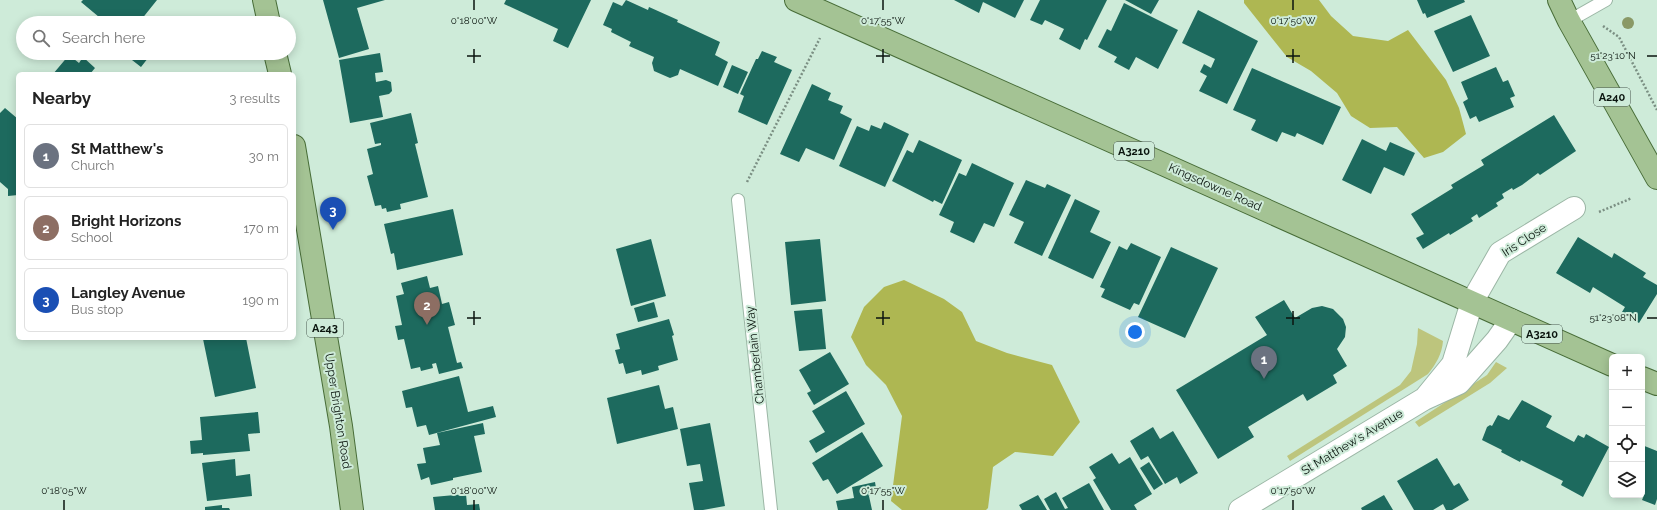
<!DOCTYPE html>
<meta charset="utf-8">
<style>
body{margin:0;font-family:Raleway,sans-serif;background:#f2f2f2;color:#222}
.controls{position:absolute;right:12px;bottom:12px;display:grid;overflow:hidden;border-radius:6px;box-shadow:0 2px 10px #0003}
.controls button{width:36px;height:36px;display:grid;place-items:center;padding:0;border:0;border-bottom:1px solid #e0e0e0;background:#fff;color:#222;font:20px sans-serif}
.you{position:absolute;left:1135px;top:332px;width:14px;height:14px;margin:-10px;border:3px solid #fff;border-radius:50%;background:#1a73e8;box-shadow:0 0 0 6px #1a73e833}
.badge{display:grid;place-items:center;width:26px;height:26px;border-radius:50%;background:#0f766e;color:#fff;font-size:13px;font-weight:700}
.pin{position:absolute;translate:-50% -33px;filter:drop-shadow(0 1px 2px #0008)}
.pin::after{content:'';position:absolute;top:21px;width:14px;height:12px;background:inherit;clip-path:polygon(0 0,100% 0,50% 100%)}
.list{margin:0;padding:0;list-style:none}
h2{display:flex;justify-content:space-between;align-items:center;height:52px;margin:0;padding:0 16px;font-size:17px}
h2 small{font-size:13px;font-weight:400;color:#767676}
.list li{display:grid;grid-template-columns:26px 1fr auto;gap:12px;align-items:center;box-sizing:border-box;height:64px;margin:0 8px 8px;padding:0 8px;border:1px solid #e0e0e0;border-radius:6px}
.list b{display:block;font-size:15px;white-space:nowrap}
.list p{margin:0;font-size:13px;white-space:nowrap;color:#767676}
.list em{font-size:13px;font-style:normal;color:#767676}
.icon{flex:none;width:22px;height:22px;fill:none;stroke:currentColor;stroke-width:2;stroke-linecap:round;stroke-linejoin:round}
.map{position:relative;flex:none;width:1657px;height:510px;overflow:hidden}
.search{position:absolute;background:#fff;box-shadow:0 2px 10px #0003;left:16px;top:16px;width:280px;height:44px;display:flex;align-items:center;gap:10px;box-sizing:border-box;padding:0 14px;border-radius:22px;color:#767676;font-size:15px}
.panel{position:absolute;background:#fff;box-shadow:0 2px 10px #0003;left:16px;top:72px;width:280px;height:268px;border-radius:6px}
.map>svg:first-child{display:block}
</style>
<div class="map">
<svg width="1657" height="510" viewBox="0 0 1657 510">
<rect width="100%" height="100%" fill="#ceebd9"/>
<path fill="#bdc57d" d="M1418 328 1443 341C1442 354 1436 364 1428 374L1290 461 1287 456 1400 385 1411 371 1417 344Z
M1496 362 1507 368 1490 383 1419 427 1415 422 1487 375Z"/>
<path fill="#aeb752" d="M1244 0H1319L1331 16 1353 36 1388 41 1408 30 1446 80 1459 108 1466 134 1443 152 1424 158 1397 127 1370 128 1351 116 1337 93 1311 71 1287 57 1244 3Z
M904 280 944 299 962 312 976 341 1007 353 1052 365 1080 422 1053 456 1015 452 993 467 988 508 986 510H902L891 501 902 416 886 385 866 365 851 337 864 307 884 287Z"/>
<path fill="#1d6a5e" d="M83 0H157L141 20 145 23H95L99 17 81 2Z
M323 0H385L357 8 369 49 339 58Z
M506 0H591L568 48 553 41 558 29 504 4Z
M626 0 648 10 649 7 678 20 677 22 720 42 715 55 728 62 718 86 680 69 678 75 670 78 654 71 652 63 654 57 629 46 631 42 611 32 612 29 603 25 613 2 622 6Z
M954 0H1024L1015 18 983 2 979 13Z
M1040 0H1107L1087 40 1085 39 1080 50 1059 39 1064 29 1045 20 1042 25 1030 20Z
M1125 0H1159L1151 14Z
M1417 0H1464L1465 2 1427 18 1425 13 1423 14Z
M1124 3 1178 30 1158 69 1136 57 1129 70 1114 62 1117 57 1098 47 1107 29 1111 31Z
M1198 10 1258 41 1227 104 1199 91 1207 76 1200 72 1204 64 1211 68 1215 59 1182 43Z
M1471 15 1490 56 1453 72 1434 31Z
M762 51 777 57 774 62 792 70 767 125 738 112 744 96 740 94 756 59H758Z
M123 53H152L141 67Z
M380 53 383 72 375 73 376 82 386 80 391 82 392 91 389 94 379 96 383 117 350 123 339 60Z
M69 55 79 63 83 57 95 68 90 74H53Z
M732 65 748 72 738 94 723 87Z
M1496 67 1503 82 1508 80 1515 96 1510 98 1514 107 1479 122 1476 116 1470 119 1463 102 1468 99 1461 82Z
M1252 68 1341 107 1323 145 1297 133 1295 137 1282 132 1277 142 1251 130 1256 120 1233 110Z
M812 84 831 93 828 100 843 106 840 113 852 119 834 160 806 148 799 162 780 154Z
M5 108 18 119V195L8 196V189L0 182V113Z
M411 113 418 143 415 144 428 197 400 204 401 209 387 212 386 208 382 209 381 205 375 206 367 176 373 174 367 149 381 145V143L375 144 370 123Z
M1554 115 1576 151 1540 175 1538 173 1522 185 1513 190 1512 188 1502 194 1504 198 1496 203 1498 206 1479 218 1477 214 1471 218 1473 221 1450 235 1449 233 1423 249 1416 238 1424 234 1411 214 1453 188 1451 185 1484 165 1481 160Z
M884 122 909 134 885 187 839 166 857 126 869 131 871 125 881 129Z
M1362 139 1386 151 1390 142 1415 153 1404 176 1384 167 1371 194 1342 180Z
M919 140 962 160 942 204 934 200 933 202 892 181 907 150 913 153Z
M972 163 1014 183 994 227 984 223 974 243 950 232 954 222 939 215 959 173 966 176Z
M1026 180 1045 188 1047 184 1071 195 1042 256 1014 243 1024 222 1009 215Z
M1075 199 1100 211 1090 232 1111 242 1093 279 1048 258Z
M453 209 463 255 397 270 394 253 391 254 384 224Z
M1578 237 1612 258 1614 253 1646 273 1643 277 1657 285V294L1639 323 1622 312 1625 307 1593 287 1590 293 1556 273Z
M651 239 666 296 631 306 616 249Z
M820 239 826 301 791 305 785 242Z
M1131 243 1161 257 1139 305 1134 303 1130 310 1101 297 1105 289 1100 287 1119 246 1127 250Z
M1171 247 1218 268 1185 338 1138 317Z
M427 276 430 288 438 286 442 304 449 302 455 325 448 327 457 363 461 362 463 368 439 374 436 363 432 364 433 368 421 371 420 367 411 369 404 339 398 340 395 326 402 325 396 296 404 294 401 283Z
M1284 300 1295 318 1312 308 1322 306 1333 309 1343 319 1346 327 1345 337 1337 349 1347 366 1333 375 1337 383 1307 401 1303 394 1248 427 1254 437 1218 459 1176 390 1267 335 1255 317Z
M654 302 658 317 638 322 634 308Z
M822 309 826 349 799 351 794 311Z
M669 319 674 335 672 336 678 360 658 366 659 370 642 375 641 370 626 374 623 363 619 364 615 350 620 349 616 334Z
M209 338H246L256 388 215 397 203 339Z
M830 352 849 384 814 405 807 393 811 391 799 370Z
M459 376 468 412 493 406 496 417 429 435 426 425 417 427 412 407 406 408 402 391Z
M659 385 665 409 673 407 678 429 617 444 607 398Z
M846 391 865 424 816 453 809 441 825 432 812 411Z
M1522 400 1552 416 1546 427 1574 442 1578 435 1584 438 1586 434 1609 447 1583 497 1561 485 1563 481 1521 460 1520 462 1501 452 1502 450 1482 440 1487 427 1490 425 1492 426 1498 415 1509 420Z
M258 412 260 433 248 434 250 451 203 455V453L191 454 190 441 202 440 200 417Z
M483 423 485 434 474 436 482 472 453 478V480L431 485 429 477 421 480 417 464 426 463 423 448 440 445 437 433Z
M710 423 725 506 703 510H694L689 483 703 481 700 464 687 466 680 429Z
M1153 427 1160 439 1173 431 1198 473 1180 484 1177 477 1165 484 1148 456 1141 460 1130 441Z
M862 432 883 466 837 494 828 479 823 481 812 463Z
M1642 445 1657 451V499L1655 505 1642 500 1645 493 1642 491Z
M1112 453 1119 464 1130 457 1152 494 1134 505 1137 510H1111L1093 480 1096 478 1089 467Z
M1437 458 1454 486 1459 483 1469 500 1452 510H1446L1443 504 1433 510H1414L1397 481Z
M235 459 236 476 250 474 252 496 207 501 202 463Z
M1149 462 1163 484 1154 490 1140 468Z
M875 482 877 494 869 496 872 510H838L836 501 854 498 852 487Z
M1089 483 1104 510H1050L1044 499 1056 492 1065 509 1068 508 1062 498Z
M466 494 467 505 479 504 480 510H435L433 497Z
M1038 495 1047 510H1022L1019 505Z
M1384 495 1393 510H1362L1361 508Z
M222 505V508H229L230 510H205V507Z"/>
<g fill="none" stroke-linecap="round" stroke-linejoin="round">
<g stroke="#9bb6a5" stroke-width="14">
<path id="lane" d="M1569 21 1606 0
M738 200 771 510"/>
</g>
<g stroke="#9bb6a5" stroke-width="24">
<path id="street" d="M1426 397 1453 364 1472 302 1500 253 1574 208
M1240 510 1424 399 1459 383 1497 340 1511 320"/>
</g>
<g stroke="#476c37" stroke-width="24">
<path id="primary" d="M264 0 269 23
M796 0 1612 365
M1559 0 1569 21 1657 178
M275 53 280 74
M294 146 341 426 352 510
M1642 378 1657 384"/>
</g>
<path stroke="#7b8f83" stroke-width="2.5" stroke-dasharray="2 2" stroke-linecap="butt" d="M1603 26 1619 37 1657 110
M747 182 820 38
M1599 212 1632 198"/>
<use href="#lane" stroke="#fff" stroke-width="12"/>
<use href="#street" stroke="#fff" stroke-width="22"/>
<use href="#primary" stroke="#a4c394" stroke-width="22"/>
</g>
<circle fill="#8a9966" cx="1628" cy="23" r="6"/>
<path fill="none" stroke="#0b150f" stroke-width="1.5" d="M474 0V10M883 0V10M1293 0V10M474 49V63M883 49V63M1293 49V63M467 56H481M876 56H890M1286 56H1300M1647 56H1657M474 311V325M883 311V325M1293 311V325M467 318H481M876 318H890M1286 318H1300M1647 318H1657M64 500V510M474 500V510M883 500V510M1293 500V510"/>
<g text-anchor="middle" dominant-baseline="central" stroke-width="4" stroke-linejoin="round" paint-order="stroke">
<g fill="#ceebd9" stroke="#46554c" stroke-width="1">
<rect x="1594" y="88" width="36" height="18" rx="3"/>
<rect x="1114" y="142" width="40" height="18" rx="3"/>
<rect x="307" y="319" width="36" height="18" rx="3"/>
<rect x="1522" y="325" width="40" height="18" rx="3"/>
</g>
<g font-size="11" font-weight="bold" fill="#0b150f">
<text x="1612" y="97">A240</text>
<text x="1134" y="151">A3210</text>
<text x="325" y="328">A243</text>
<text x="1542" y="334">A3210</text>
</g>
<g font-size="12" fill="#0b150f" stroke="#ceebd9">
<text transform="translate(1215 187) rotate(24)">Kingsdowne Road</text>
<text transform="translate(1524 240) rotate(-33)">Iris Close</text>
<text transform="translate(755 355) rotate(-96)">Chamberlain Way</text>
<text transform="translate(338 411) rotate(81)">Upper Brighton Road</text>
<text transform="translate(1352 442) rotate(-31)">St Matthew's Avenue</text>
</g>
</g>
<g font-size="10" text-anchor="middle" fill="#0b150f" stroke="#ceebd9" stroke-width="4" stroke-linejoin="round" paint-order="stroke">
<text x="474" y="24">0°18'00"W</text>
<text x="883" y="24">0°17'55"W</text>
<text x="1293" y="24">0°17'50"W</text>
<text x="1613" y="59">51°23'10"N</text>
<text x="1613" y="321">51°23'08"N</text>
<text x="64" y="494">0°18'05"W</text>
<text x="474" y="494">0°18'00"W</text>
<text x="883" y="494">0°17'55"W</text>
<text x="1293" y="494">0°17'50"W</text>
</g>
</svg>
<div class="controls">
<button>+</button>
<button>−</button>
<button><svg class="icon" aria-label="locate" viewBox="0 0 24 24"><circle cx="12" cy="12" r="6"/><path d="M12 2v4M12 18v4M2 12h4M18 12h4"/></svg></button>
<button><svg class="icon" aria-label="layers" viewBox="0 0 24 24"><path d="M12 4l9 5-9 5-9-5zM3 14l9 5 9-5"/></svg></button>
</div>
<div class="you"></div>
<div class="pin badge" style="left:1264px;top:379px;background:#6b7280">1</div>
<div class="pin badge" style="left:427px;top:325px;background:#8d6e63">2</div>
<div class="pin badge" style="left:333px;top:230px;background:#1a4fb4">3</div>
<div class="search"><svg class="icon" aria-label="search" viewBox="0 0 24 24"><circle cx="10" cy="10" r="6"/><path d="M15 15l6 6"/></svg>Search here</div>
<section class="panel">
<h2>Nearby<small>3 results</small></h2>
<ul class="list">
<li><span class="badge" style="background:#6b7280">1</span><div><b>St Matthew's</b><p>Church</p></div><em>30 m</em></li>
<li><span class="badge" style="background:#8d6e63">2</span><div><b>Bright Horizons</b><p>School</p></div><em>170 m</em></li>
<li><span class="badge" style="background:#1a4fb4">3</span><div><b>Langley Avenue</b><p>Bus stop</p></div><em>190 m</em></li>
</ul>
</section>
</div>
